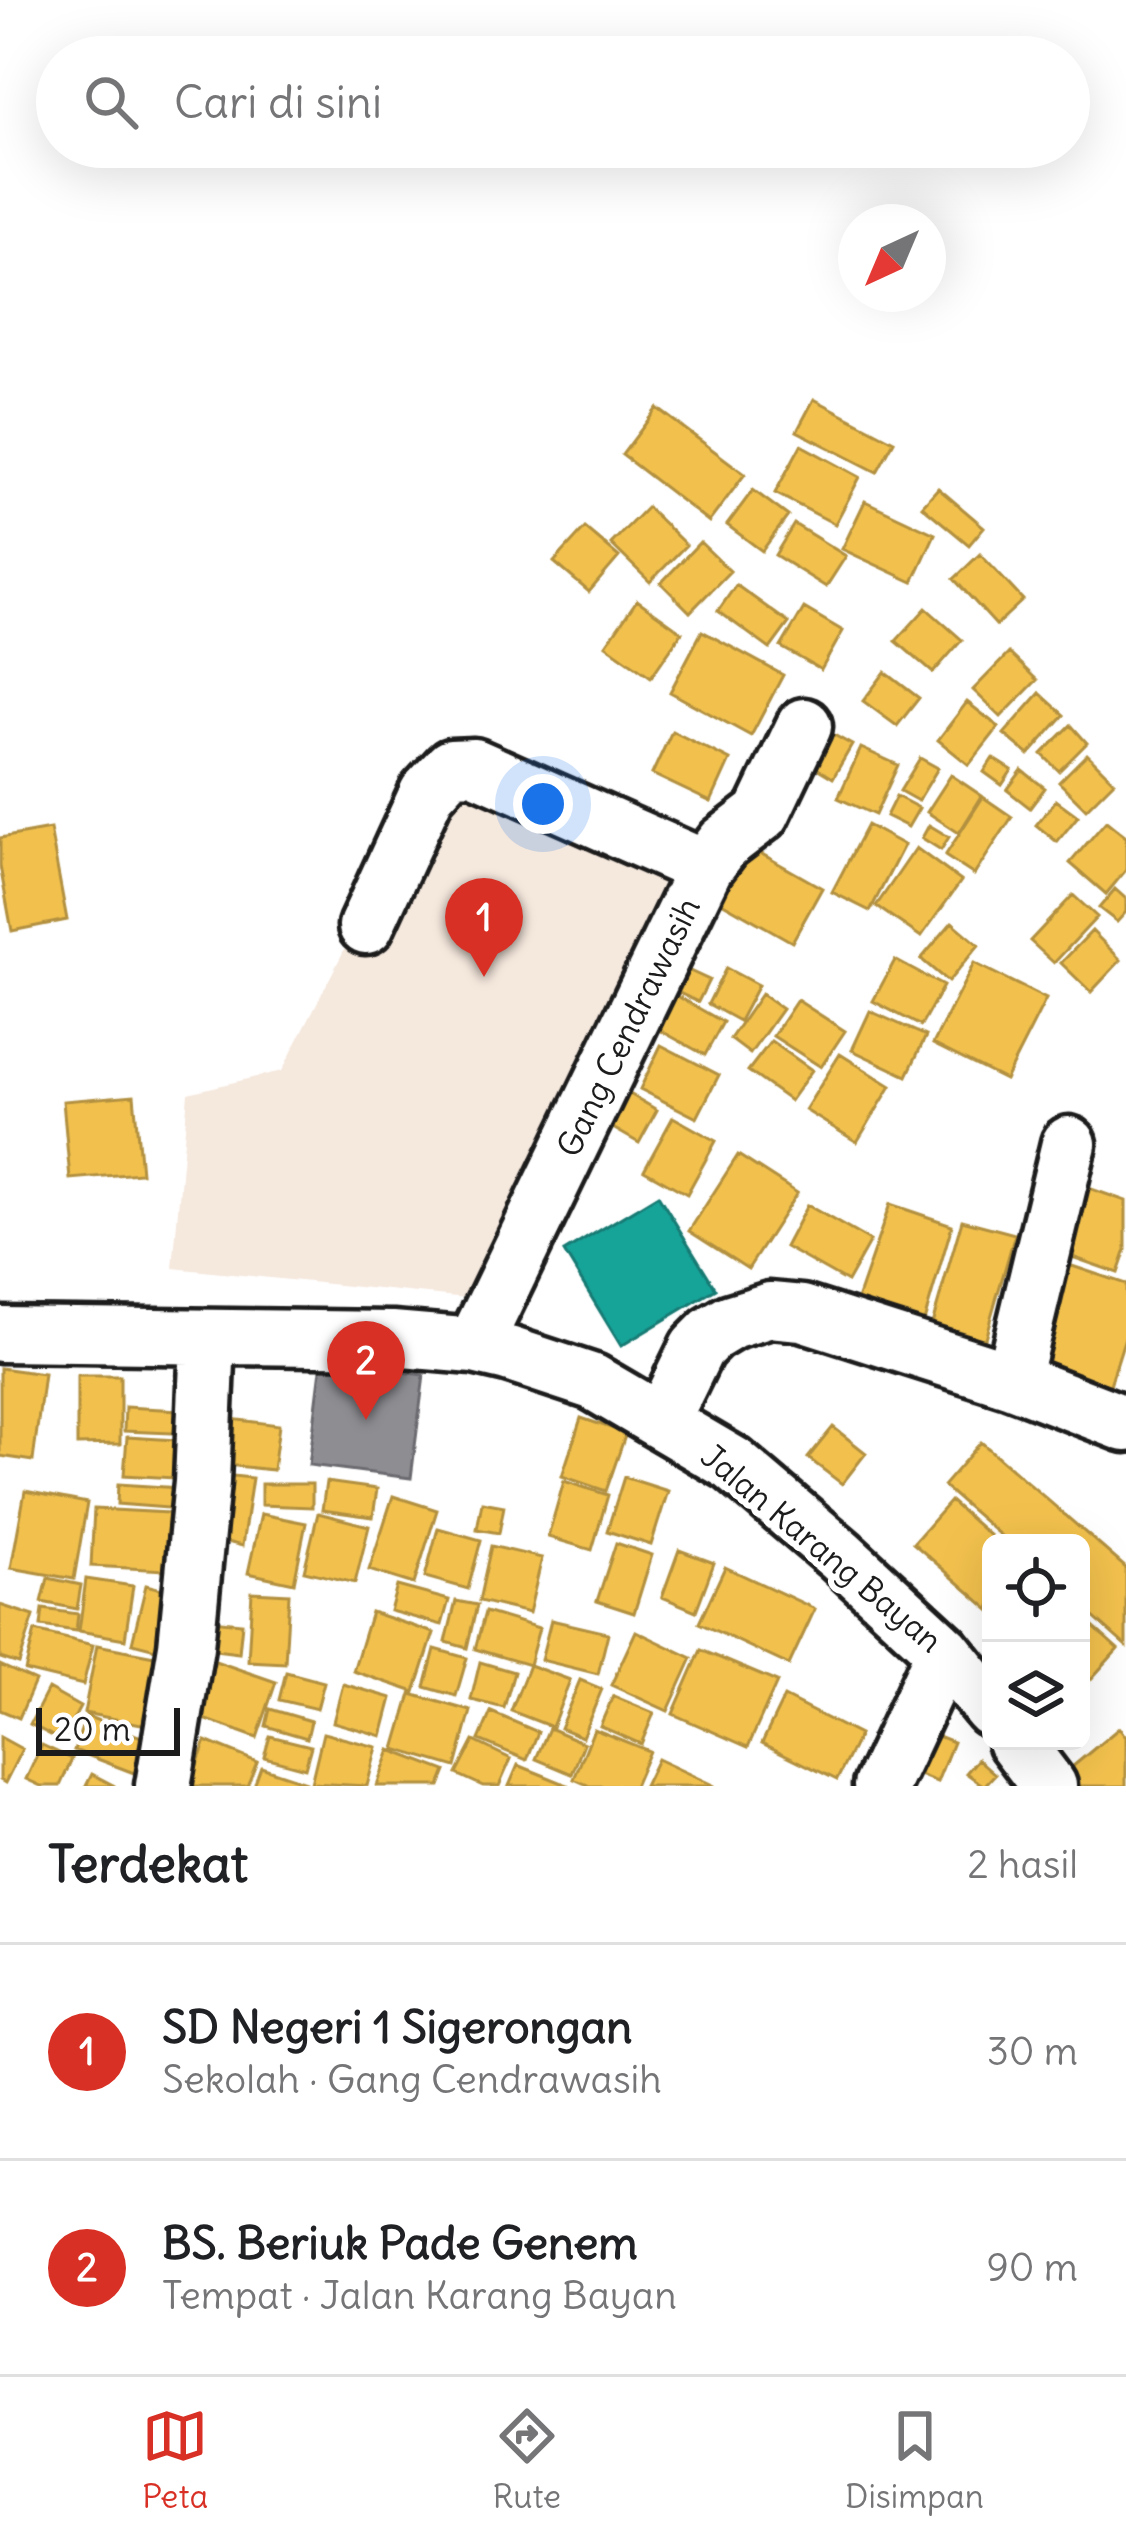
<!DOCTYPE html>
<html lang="id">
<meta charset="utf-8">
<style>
body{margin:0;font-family:Delius,sans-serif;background:#f2f2f2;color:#202124}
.controls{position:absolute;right:36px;bottom:36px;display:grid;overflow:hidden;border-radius:18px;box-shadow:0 12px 48px #0002}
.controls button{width:108px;height:108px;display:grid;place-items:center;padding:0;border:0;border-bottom:3px solid #e0e0e0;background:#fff;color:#202124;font:60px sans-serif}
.compass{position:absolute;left:838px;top:204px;width:108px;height:108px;border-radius:50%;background:#fff;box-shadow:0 12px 48px #0002;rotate:224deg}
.scale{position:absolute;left:36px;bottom:30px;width:144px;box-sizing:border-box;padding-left:12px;border:6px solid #1c1c1c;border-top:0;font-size:33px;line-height:42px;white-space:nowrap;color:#1c1c1c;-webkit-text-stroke:9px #fff;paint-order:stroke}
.you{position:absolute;left:543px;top:804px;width:42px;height:42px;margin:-30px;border:9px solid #fff;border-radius:50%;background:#1a73e8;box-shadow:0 0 0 18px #1a73e833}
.badge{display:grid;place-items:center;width:78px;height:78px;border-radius:50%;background:#d93025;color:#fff;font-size:39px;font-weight:700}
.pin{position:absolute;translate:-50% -99px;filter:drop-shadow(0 3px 6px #0008)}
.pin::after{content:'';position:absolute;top:63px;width:42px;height:36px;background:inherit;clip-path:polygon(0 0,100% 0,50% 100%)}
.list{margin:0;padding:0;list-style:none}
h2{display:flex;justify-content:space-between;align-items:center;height:156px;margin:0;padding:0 48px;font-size:51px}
h2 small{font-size:39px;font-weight:400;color:#757577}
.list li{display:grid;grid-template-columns:78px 1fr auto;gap:36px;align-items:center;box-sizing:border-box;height:216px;padding:0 48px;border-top:3px solid #e0e0e0}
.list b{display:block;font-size:45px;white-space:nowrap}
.list p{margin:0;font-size:39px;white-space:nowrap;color:#757577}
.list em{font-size:39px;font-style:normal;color:#757577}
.icon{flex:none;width:66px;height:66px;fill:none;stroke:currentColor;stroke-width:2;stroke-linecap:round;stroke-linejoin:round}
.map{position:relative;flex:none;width:1126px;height:1786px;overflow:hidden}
.search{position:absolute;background:#fff;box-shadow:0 12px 48px #0002;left:36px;right:36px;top:36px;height:132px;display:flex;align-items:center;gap:30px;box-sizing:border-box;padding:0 42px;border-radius:66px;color:#757577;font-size:45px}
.sheet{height:588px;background:#fff}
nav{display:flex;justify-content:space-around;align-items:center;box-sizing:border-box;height:168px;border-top:3px solid #e0e0e0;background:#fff;font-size:33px;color:#757577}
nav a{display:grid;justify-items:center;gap:6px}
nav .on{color:#d93025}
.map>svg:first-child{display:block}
</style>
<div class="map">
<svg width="1126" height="1786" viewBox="0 0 1126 1786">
<rect width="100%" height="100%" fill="#fff"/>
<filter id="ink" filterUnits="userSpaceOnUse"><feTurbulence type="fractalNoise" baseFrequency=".00833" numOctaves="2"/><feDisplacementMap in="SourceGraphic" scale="24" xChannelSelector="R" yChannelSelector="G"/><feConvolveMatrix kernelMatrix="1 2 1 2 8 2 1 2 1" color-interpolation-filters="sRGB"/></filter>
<g filter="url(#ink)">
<path fill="#f5e8dd" d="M450 744 680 873 486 1300 173 1268 188 1093 282 1071Z"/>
<path fill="#f2c14e" stroke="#b2903f" stroke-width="3" d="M814 399 894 441 877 472 797 431Z
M657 408 745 474 709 522 622 455Z
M801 445 860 477 835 524 775 493Z
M938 488 984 527 969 545 922 506Z
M753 490 788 516 762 551 727 525Z
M865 501 935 534 913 582 842 549Z
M647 507 686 545 650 582 611 544Z
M794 524 846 556 826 587 775 555Z
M585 528 619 557 589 592 554 562Z
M700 542 730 571 690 612 661 583Z
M980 554 1023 600 996 625 954 579Z
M736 585 789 623 770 649 718 611Z
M637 600 682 632 651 677 606 645Z
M804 608 843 631 821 670 781 647Z
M926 608 962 640 933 673 896 641Z
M702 631 783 675 751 736 670 692Z
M1009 653 1037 680 1001 717 973 690Z
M885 672 919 698 897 726 863 701Z
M1040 693 1064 715 1029 755 1004 734Z
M967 702 999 727 969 765 938 740Z
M1071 725 1087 743 1059 771 1042 754Z
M818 726 852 745 833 778 800 758Z
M672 731 730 760 711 802 652 774Z
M861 748 898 765 875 815 838 798Z
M1087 754 1114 781 1086 809 1059 782Z
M920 758 938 768 918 801 900 791Z
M993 758 1012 770 1002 785 984 772Z
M1022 770 1045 788 1030 808 1007 790Z
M951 775 982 796 959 833 927 812Z
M896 796 919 808 908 827 886 816Z
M983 797 1012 817 974 875 945 856Z
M1056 800 1078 816 1057 842 1036 825Z
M1106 821 1126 837V870L1106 894 1070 863Z
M867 825 904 845 870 911 832 892Z
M929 825 949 837 941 850 922 838Z
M50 829 67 920 12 931 0 866V838Z
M739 841 822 888 792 942 709 895Z
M916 848 961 881 921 937 876 906Z
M1115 889 1126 899V912L1117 922 1099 908Z
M1073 895 1097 917 1054 963 1030 941Z
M952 922 979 945 948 982 921 959Z
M1092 931 1121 960 1091 992 1061 963Z
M895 960 943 986 921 1026 873 1001Z
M974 963 1046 999 1005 1080 933 1044Z
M679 966 709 980 698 1002 669 988Z
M726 968 758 985 739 1021 708 1004Z
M663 988 723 1022 705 1055 645 1022Z
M761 994 782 1009 750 1054 730 1039Z
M797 1000 845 1031 821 1067 773 1036Z
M870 1011 926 1036 907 1076 852 1050Z
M771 1041 812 1070 790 1101 748 1071Z
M661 1045 719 1075 697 1118 640 1089Z
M840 1054 891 1086 857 1142 805 1110Z
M616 1086 657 1110 639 1143 597 1119Z
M134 1095 141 1173 70 1179 63 1101Z
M673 1117 716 1141 687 1194 644 1170Z
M738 1155 797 1193 748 1269 689 1231Z
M1077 1184 1126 1201V1250L1118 1273 1055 1251Z
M890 1204 952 1225 920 1335 853 1311Z
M807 1205 870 1241 847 1282 785 1247Z
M962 1220 1015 1234 983 1345 930 1331Z
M1066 1264 1126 1284V1334L1108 1391 1032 1366Z
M0 1368 44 1374 33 1461 0 1456Z
M77 1376H120V1444L77 1445Z
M125 1407 197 1411 196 1434 124 1431Z
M222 1418 279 1425 273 1470 216 1464Z
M581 1418 626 1433 606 1491 562 1476Z
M833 1427 866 1453 842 1484 808 1458Z
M127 1437 193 1441 191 1479 124 1475Z
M981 1442 1126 1568V1646L1081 1606V1543H1009L943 1486Z
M214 1474 252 1478 242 1546 203 1536Z
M624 1477 668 1491 651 1545 607 1531Z
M564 1481 608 1495 592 1550 548 1537Z
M326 1482 377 1489 373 1517 322 1510Z
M118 1484 195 1489 193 1510 117 1504Z
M261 1484H312V1507L261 1505Z
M25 1491 87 1503 74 1579 11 1568Z
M393 1496 437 1510 414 1584 369 1570Z
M950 1501 998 1543H991V1611L913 1543Z
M482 1502 504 1506 499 1533 477 1529Z
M94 1509 187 1514 184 1571 91 1566Z
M318 1513 369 1526 355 1583 304 1571Z
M261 1514 306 1523 294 1583 248 1573Z
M438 1528 481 1540 468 1589 425 1577Z
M616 1543 652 1555 634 1613 597 1601Z
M491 1546 542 1558 529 1613 479 1601Z
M679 1550 714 1563 696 1611 662 1597Z
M725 1567 815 1609 789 1665 699 1623Z
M48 1578 81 1585 77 1609 42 1602Z
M86 1579 133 1586 125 1639 79 1631Z
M146 1585 185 1595 171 1653 132 1643Z
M397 1586 449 1600 442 1625 390 1611Z
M252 1592 289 1594 285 1663 248 1661Z
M456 1601 477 1605 467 1648 446 1642Z
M0 1605 34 1616 19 1664 0 1658Z
M43 1609 78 1614 76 1631 41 1626Z
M371 1612 434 1633 415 1692 353 1671Z
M485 1612 539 1628 529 1665 475 1649Z
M1081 1616 1118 1649 1081 1690Z
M201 1619 242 1623 239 1653 198 1648Z
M551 1620 608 1633 598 1674 541 1660Z
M35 1631 93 1645 83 1685 25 1671Z
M636 1631 692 1658 668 1711 611 1685Z
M97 1645 170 1659 157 1727 84 1713Z
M435 1649 467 1658 456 1696 425 1687Z
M701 1650 777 1682 748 1747 673 1714Z
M215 1661 276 1682 257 1738 196 1716Z
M480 1662 514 1672 504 1708 471 1700Z
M0 1665 35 1681 19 1718 0 1710Z
M529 1665 570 1680 552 1727 511 1711Z
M286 1672 324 1682 317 1709 279 1700Z
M580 1680 602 1689 582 1737 560 1728Z
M343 1684 392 1698 382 1736 333 1722Z
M48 1689 80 1707 62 1741 30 1724Z
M411 1694 471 1711 456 1767 395 1749Z
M613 1696 654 1713 641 1744 600 1726Z
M784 1697 859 1735 837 1780 762 1743Z
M270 1709 311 1721 307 1738 266 1726Z
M491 1712 538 1732 527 1760 479 1740Z
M86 1716 160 1744 147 1778 74 1750Z
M549 1728 584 1743 572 1774 536 1759Z
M917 1728 953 1742 937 1782 901 1768Z
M1119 1728 1126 1737V1786H1078L1066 1772Z
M594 1729 649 1751 634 1786H590L574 1779Z
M323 1733 377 1747 367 1786 311 1783Z
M270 1736 311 1746 305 1768 264 1757Z
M0 1737 22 1749 5 1783 0 1780Z
M206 1741 257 1762 247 1786H189Z
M474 1741 511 1759 499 1786H483L457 1774Z
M42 1745 72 1759 60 1786H41L26 1779Z
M390 1750 446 1771 440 1786H377Z
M657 1759 715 1786H644Z
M978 1759 995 1774 984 1786 966 1773Z
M518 1765 570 1786H509Z
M261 1767 306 1782 304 1786H254Z
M92 1774 115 1786H86Z"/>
<path fill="#17a398" stroke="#187a73" stroke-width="3" d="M658 1195 716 1289 621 1346 564 1252Z"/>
<path fill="#8d8d92" stroke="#6b6b6f" stroke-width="3" d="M322 1361 424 1375 411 1478 309 1465Z"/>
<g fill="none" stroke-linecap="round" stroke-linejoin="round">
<g stroke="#1c1c1c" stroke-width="63">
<path id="minor" d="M366 926 427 793 451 767 474 766 705 868
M0 1334 392 1339 474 1346 508 1354 593 1382 733 1464 840 1555 944 1651 991 1709
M474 1346 705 868 724 843 762 814 804 726
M1012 1380 1069 1144
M662 1420 697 1348 711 1334 731 1322 770 1310 802 1313 1012 1380 1126 1424
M1015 1741 1049 1786
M163 1786 186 1646 202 1482 208 1337
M881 1786 944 1651"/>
</g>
<use href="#minor" stroke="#fff" stroke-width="54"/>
</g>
</g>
<g text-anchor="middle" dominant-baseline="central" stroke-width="12" stroke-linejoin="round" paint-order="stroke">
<g font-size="33" fill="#1c1c1c" stroke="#fff">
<text transform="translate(628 1027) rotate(-64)">Gang Cendrawasih</text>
<text transform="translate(822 1548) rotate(40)">Jalan Karang Bayan</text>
</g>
</g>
</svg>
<div class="controls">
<button><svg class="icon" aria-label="locate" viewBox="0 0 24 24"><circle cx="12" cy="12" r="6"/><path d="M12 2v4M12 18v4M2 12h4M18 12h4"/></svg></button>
<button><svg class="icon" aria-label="layers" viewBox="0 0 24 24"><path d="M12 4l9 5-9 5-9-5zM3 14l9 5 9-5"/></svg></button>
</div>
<svg class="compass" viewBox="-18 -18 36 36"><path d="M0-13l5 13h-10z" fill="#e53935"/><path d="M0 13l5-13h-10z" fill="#757577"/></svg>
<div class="scale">20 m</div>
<div class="you"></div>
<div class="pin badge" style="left:484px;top:977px">1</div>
<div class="pin badge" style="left:366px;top:1420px">2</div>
<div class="search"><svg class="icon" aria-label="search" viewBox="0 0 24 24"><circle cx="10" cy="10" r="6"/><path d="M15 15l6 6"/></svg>Cari di sini</div>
</div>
<section class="sheet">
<h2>Terdekat<small>2 hasil</small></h2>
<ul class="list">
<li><span class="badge">1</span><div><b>SD Negeri 1 Sigerongan</b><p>Sekolah · Gang Cendrawasih</p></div><em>30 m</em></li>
<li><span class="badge">2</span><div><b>BS. Beriuk Pade Genem</b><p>Tempat · Jalan Karang Bayan</p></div><em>90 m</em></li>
</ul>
</section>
<nav>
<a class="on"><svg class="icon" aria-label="map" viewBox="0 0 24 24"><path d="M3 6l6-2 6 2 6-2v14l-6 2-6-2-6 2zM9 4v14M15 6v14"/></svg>Peta</a>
<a><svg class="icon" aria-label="directions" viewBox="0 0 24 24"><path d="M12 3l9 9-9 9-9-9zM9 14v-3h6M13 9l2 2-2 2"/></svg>Rute</a>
<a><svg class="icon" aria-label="saved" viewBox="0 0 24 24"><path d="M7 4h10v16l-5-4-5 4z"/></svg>Disimpan</a>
</nav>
